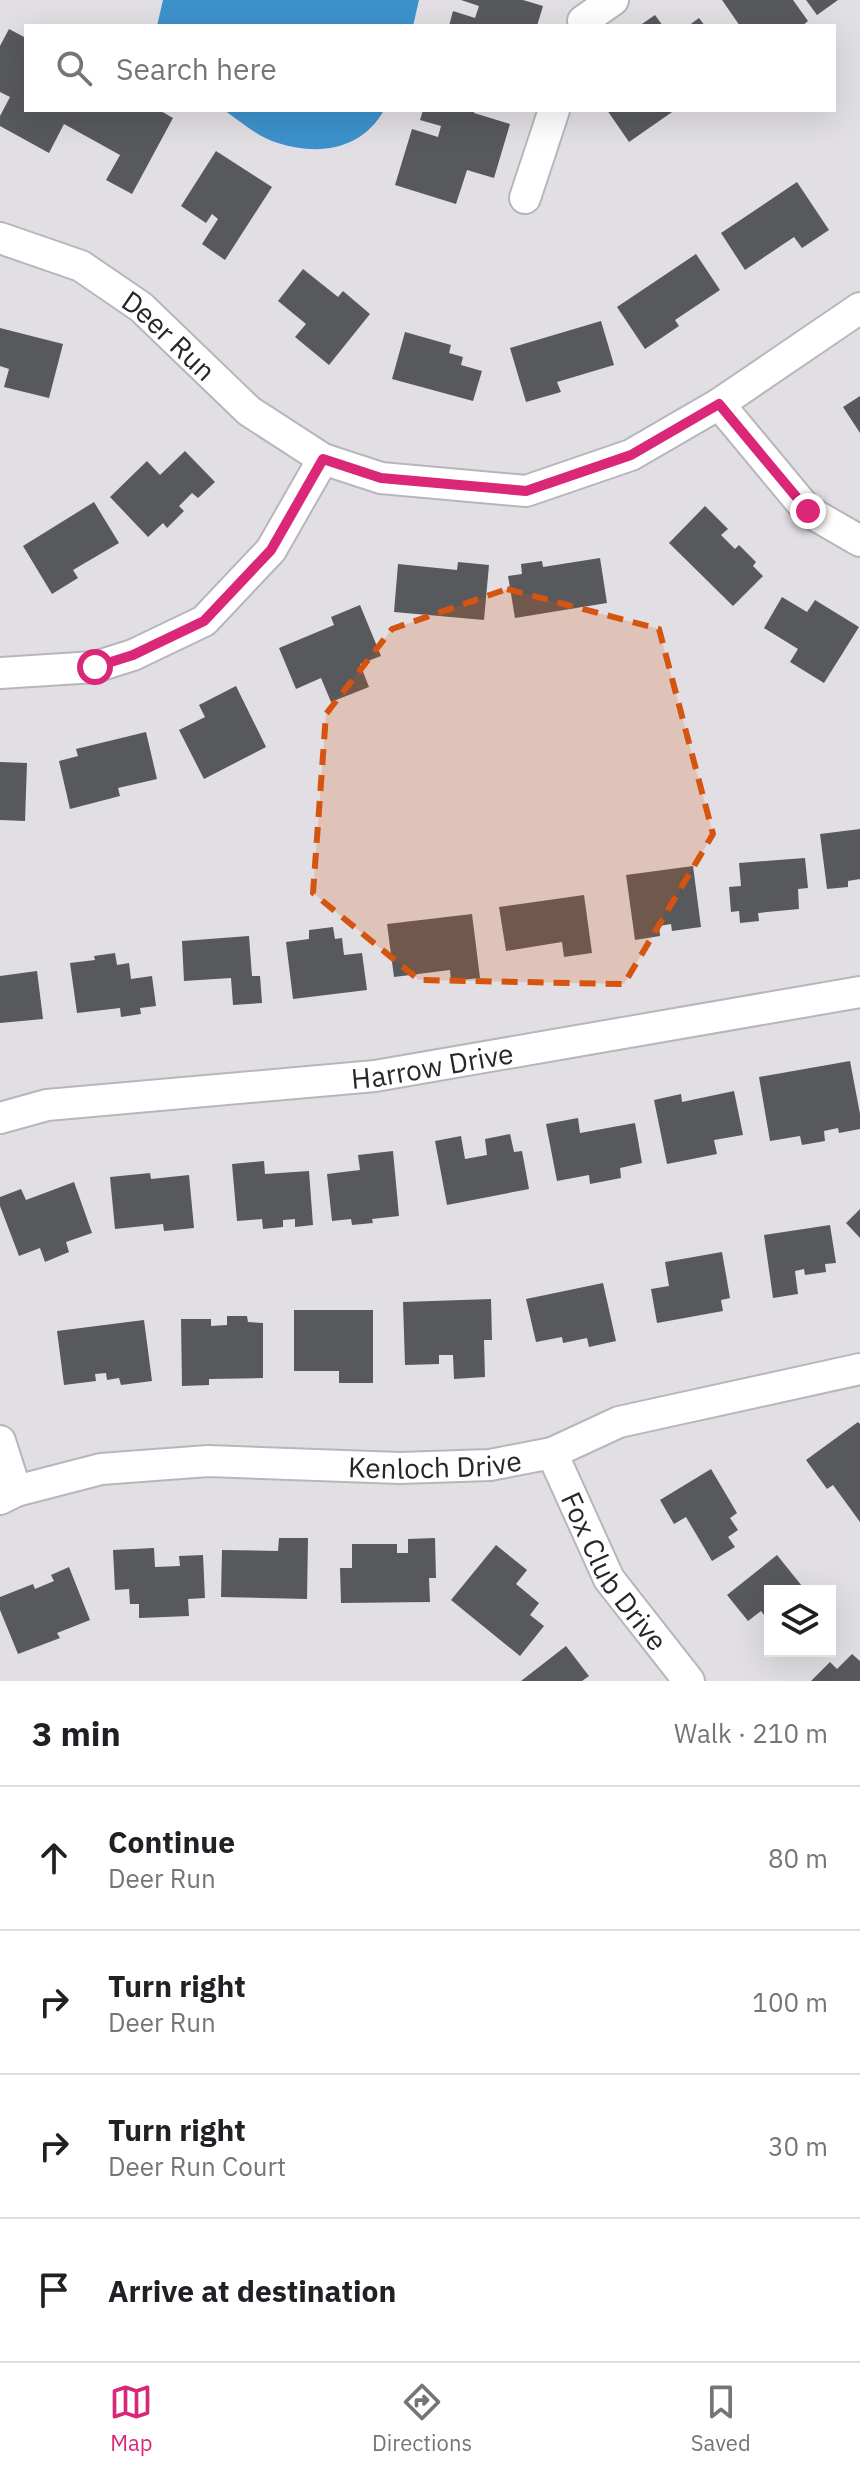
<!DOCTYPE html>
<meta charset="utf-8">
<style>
body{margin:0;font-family:"IBM Plex Sans",sans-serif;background:#f2f2f2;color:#202124}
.controls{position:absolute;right:24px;bottom:24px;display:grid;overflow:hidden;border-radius:0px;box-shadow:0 8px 32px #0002}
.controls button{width:72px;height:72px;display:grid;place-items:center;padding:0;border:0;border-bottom:2px solid #e0e0e0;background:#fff;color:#202124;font:40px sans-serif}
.stop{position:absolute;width:24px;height:24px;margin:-18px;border:6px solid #db2777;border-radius:50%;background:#fff}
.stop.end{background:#db2777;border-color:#fff;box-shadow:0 2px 8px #0008}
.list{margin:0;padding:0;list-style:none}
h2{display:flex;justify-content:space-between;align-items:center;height:104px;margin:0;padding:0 32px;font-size:34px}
h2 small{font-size:26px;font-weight:400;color:#757577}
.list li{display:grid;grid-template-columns:52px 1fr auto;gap:24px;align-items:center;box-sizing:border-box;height:144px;padding:0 32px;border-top:2px solid #e0e0e0}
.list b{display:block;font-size:30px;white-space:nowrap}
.list p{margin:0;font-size:26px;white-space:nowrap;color:#757577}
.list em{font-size:26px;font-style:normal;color:#757577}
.icon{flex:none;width:44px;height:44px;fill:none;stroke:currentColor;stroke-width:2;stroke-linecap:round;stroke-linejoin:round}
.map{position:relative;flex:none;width:860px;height:1681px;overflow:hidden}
.search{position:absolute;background:#fff;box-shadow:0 8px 32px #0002;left:24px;right:24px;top:24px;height:88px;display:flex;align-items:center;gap:20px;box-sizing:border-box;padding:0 28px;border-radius:0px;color:#757577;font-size:30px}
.sheet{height:680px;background:#fff}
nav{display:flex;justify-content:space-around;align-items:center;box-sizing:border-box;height:112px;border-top:2px solid #e0e0e0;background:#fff;font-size:22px;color:#757577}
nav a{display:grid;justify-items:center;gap:4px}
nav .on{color:#db2777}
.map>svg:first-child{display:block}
</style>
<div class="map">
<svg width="860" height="1681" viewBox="0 0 860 1681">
<rect width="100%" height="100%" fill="#e1dfe3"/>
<path fill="#3d92cc" d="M163 0H419L413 26H157Z
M224 110H384C362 150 318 156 278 143 259 138 240 121 224 110Z"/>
<path fill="#58595d" d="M461 0H523L543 6 537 26H449L453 11 475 18 479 6Z
M722 0H793L808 21 802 26H740Z
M806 0H838L817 15Z
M655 15 663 26H639Z
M699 18 705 26H688Z
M9 29 26 38V110H159L173 118 132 194 106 180 120 155 64 124 49 153 0 126V116L10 97 0 92V46Z
M423 110H474V113L510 124 494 178 467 170 456 204 395 185 412 129 438 137 441 126 420 120Z
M607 110H675L629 142Z
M216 151 272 187 225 260 202 244 218 219 212 214 206 223 181 206Z
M797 182 829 230 802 248 794 237 745 270 721 233Z
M696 254 720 290 675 320 679 326 645 349 617 307Z
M303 269 338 297 343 291 370 314 329 365 295 337 306 324 278 301Z
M601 321 614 365 557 382 561 392 526 402 510 348Z
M0 328 63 344 49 398 4 387 9 369 0 366Z
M405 332 451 345 449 353 463 357 461 365 482 371 473 401 392 379Z
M860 396V433L843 407Z
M185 451 215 482 198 498 192 493 179 506 184 511 167 528 163 523 148 537 110 497 147 461 160 475Z
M94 502 119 543 73 570 78 578 52 594 23 546Z
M705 506 728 529 721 535 735 549 739 545 756 562 753 566 763 576 733 606 669 543Z
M600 558 607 603 515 618 508 576 522 574 521 564 542 561 543 567Z
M458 562 489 565 484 620 394 612 398 564 457 570Z
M782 597 807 612 815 600 859 627 824 683 790 662 798 649 764 628Z
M360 605 381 656 360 664 369 687 331 702 321 678 296 689 279 648 334 625 331 617Z
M236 686 266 747 204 779 179 730 205 717 199 705Z
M146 732 157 779 118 788 120 796 70 809 59 761 78 756 76 749Z
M0 762 27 763 25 821 0 820Z
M860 829V879L848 881V887L827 889 820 834Z
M805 858 808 888 798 889 799 909 758 913 759 921 740 923 739 911 731 912 729 887 741 886 739 863Z
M693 866 701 927 672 931 671 924 659 926 660 936 635 940 626 875Z
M584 895 592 953 564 957 562 942 506 951 499 907Z
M472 914 480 978 451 981 450 970 394 977 387 924Z
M333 927 335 939 342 938 344 955 362 953 367 990 293 999 286 942 309 939V930Z
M249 936 252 976H260L262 1003 233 1005 231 978 184 981 182 941Z
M115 953 117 965 129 963 131 979 152 976 156 1006 140 1008 141 1014 121 1017 120 1008 77 1013 70 963 95 960 94 956Z
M37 971 43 1019 0 1023V976Z
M850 1061 860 1114V1129L839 1133 838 1128 824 1131 825 1141 802 1145 800 1136 770 1141 759 1077Z
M734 1091 743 1135 714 1140 717 1154 667 1164 654 1100 681 1094 682 1102Z
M578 1118 580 1133 635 1123 642 1163 620 1168 621 1178 590 1184 589 1175 557 1181 546 1124Z
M510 1134 514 1152 522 1151 529 1189 447 1205 435 1141 461 1136 465 1159 487 1155 485 1139Z
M393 1151 399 1216 372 1219 373 1223 352 1225 351 1219 332 1221 327 1174 360 1170 358 1155Z
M264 1161 265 1174 309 1171 313 1225 295 1227V1219L283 1220V1227L263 1229 262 1219 237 1221 232 1164Z
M150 1173 151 1179 189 1175 194 1228 164 1231 163 1224 115 1229 110 1177Z
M74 1182 92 1233 66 1242 69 1252 45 1262 40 1248 19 1256 0 1206V1197L21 1189 26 1200Z
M860 1209V1238L846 1223Z
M830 1225 836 1263 825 1264 826 1272 805 1275 804 1269 795 1271 798 1294 773 1298 764 1235Z
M722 1252 730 1298 721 1300 723 1311 657 1323 651 1289 669 1286 665 1262Z
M603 1283 616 1341 589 1347 587 1338 563 1343 562 1337 536 1342 526 1299Z
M491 1299 492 1340H484L485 1377 454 1379 453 1355H439V1364L405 1365 403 1302Z
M294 1310H373V1383H339V1371H294Z
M227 1316H247L248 1322 263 1323V1378L209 1379V1385L182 1386 181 1319H211V1326L227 1325Z
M144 1320 152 1381 121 1385 119 1378 107 1380 106 1373 95 1374 96 1381 64 1385 57 1331Z
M858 1422 860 1424V1522L833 1485 827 1489 806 1460Z
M711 1469 737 1513 730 1518 738 1530 728 1537 735 1547 712 1561 686 1517 674 1524 660 1500Z
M279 1538H308L307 1599 221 1597 222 1550 278 1551Z
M435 1538 436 1578H429L430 1602 341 1603 340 1568H352V1544H397V1553H408V1539Z
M496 1545 527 1570 516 1584 539 1603 530 1615 544 1626 520 1656 451 1600Z
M154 1548 155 1567 180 1566 179 1556 203 1555 205 1598 188 1599 189 1616 139 1618V1604H130L129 1589 115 1590 113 1550Z
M777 1555 806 1591H770V1623L761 1611 748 1621 727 1595Z
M69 1567 90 1620 57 1633 60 1638 18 1654 0 1610V1597L33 1584 35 1589 54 1581 51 1575Z
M566 1646 589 1676 582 1681H521Z
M852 1654 860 1661V1681H811L830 1662 837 1669Z"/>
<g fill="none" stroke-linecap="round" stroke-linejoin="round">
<g stroke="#b8b6ba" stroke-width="34">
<g id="street">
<path d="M583 21 613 0"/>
<path d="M525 198 554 110"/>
<path id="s1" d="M0 238 81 266 141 307 249 411 323 459 381 478 526 491 631 455 719 404 860 308"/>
<path d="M719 404 808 511 860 541"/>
<path d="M0 673 95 667 133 655 204 621 271 550 323 459"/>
<path id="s2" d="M0 1118 47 1105 375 1076 860 992"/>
<path d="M0 1441 16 1491"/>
<path id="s3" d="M552 1453 609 1579 689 1681"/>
<path id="s4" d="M0 1499 16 1491 101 1469 208 1461 400 1468 490 1465 552 1453 619 1422 860 1369"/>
</g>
</g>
<use href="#street" stroke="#fff" stroke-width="30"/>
</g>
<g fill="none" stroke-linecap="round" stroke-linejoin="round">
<path stroke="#db2777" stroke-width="10" d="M95 667 133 655 204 621 271 550 323 459 381 478 526 491 631 455 719 404 808 511"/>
</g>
<path fill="#d5540f" fill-opacity="0.2" stroke="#d5540f" stroke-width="6" stroke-dasharray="16 10" stroke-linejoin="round" d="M507 589 659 629 713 834 624 984 419 980 313 893 326 714 392 629Z"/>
<g text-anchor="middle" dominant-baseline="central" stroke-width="8" stroke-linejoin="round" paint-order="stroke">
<g font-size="28" fill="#272728" stroke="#e1dfe3">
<text stroke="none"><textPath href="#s1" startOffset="198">Deer Run</textPath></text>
<text stroke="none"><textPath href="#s2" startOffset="436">Harrow Drive</textPath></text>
<text stroke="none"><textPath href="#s4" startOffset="440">Kenloch Drive</textPath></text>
<text stroke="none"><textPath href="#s3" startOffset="134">Fox Club Drive</textPath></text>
</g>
</g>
</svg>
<div class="controls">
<button><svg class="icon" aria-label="layers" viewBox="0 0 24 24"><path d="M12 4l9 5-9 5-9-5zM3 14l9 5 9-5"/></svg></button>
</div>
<div class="stop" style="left:95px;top:667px"></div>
<div class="stop end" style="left:808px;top:511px"></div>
<div class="search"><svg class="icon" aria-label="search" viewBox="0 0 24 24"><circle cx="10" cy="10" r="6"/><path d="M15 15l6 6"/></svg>Search here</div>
</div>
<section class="sheet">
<h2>3 min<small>Walk · 210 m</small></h2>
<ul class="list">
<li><svg class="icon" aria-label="ahead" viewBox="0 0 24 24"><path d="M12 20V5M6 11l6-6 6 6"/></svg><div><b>Continue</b><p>Deer Run</p></div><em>80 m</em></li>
<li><svg class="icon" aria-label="right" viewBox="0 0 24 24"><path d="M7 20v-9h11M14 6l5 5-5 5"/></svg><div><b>Turn right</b><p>Deer Run</p></div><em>100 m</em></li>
<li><svg class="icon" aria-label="right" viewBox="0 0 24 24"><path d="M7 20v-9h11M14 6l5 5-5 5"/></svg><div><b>Turn right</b><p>Deer Run Court</p></div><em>30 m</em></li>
<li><svg class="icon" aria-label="arrive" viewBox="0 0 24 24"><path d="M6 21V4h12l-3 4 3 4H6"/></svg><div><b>Arrive at destination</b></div></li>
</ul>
</section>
<nav>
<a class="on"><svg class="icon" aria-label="map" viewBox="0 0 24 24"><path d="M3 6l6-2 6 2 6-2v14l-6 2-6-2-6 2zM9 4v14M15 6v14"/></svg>Map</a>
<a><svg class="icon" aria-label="directions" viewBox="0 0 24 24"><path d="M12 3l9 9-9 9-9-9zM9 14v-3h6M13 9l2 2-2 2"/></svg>Directions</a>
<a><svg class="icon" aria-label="saved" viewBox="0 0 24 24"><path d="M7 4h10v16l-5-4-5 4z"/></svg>Saved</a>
</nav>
